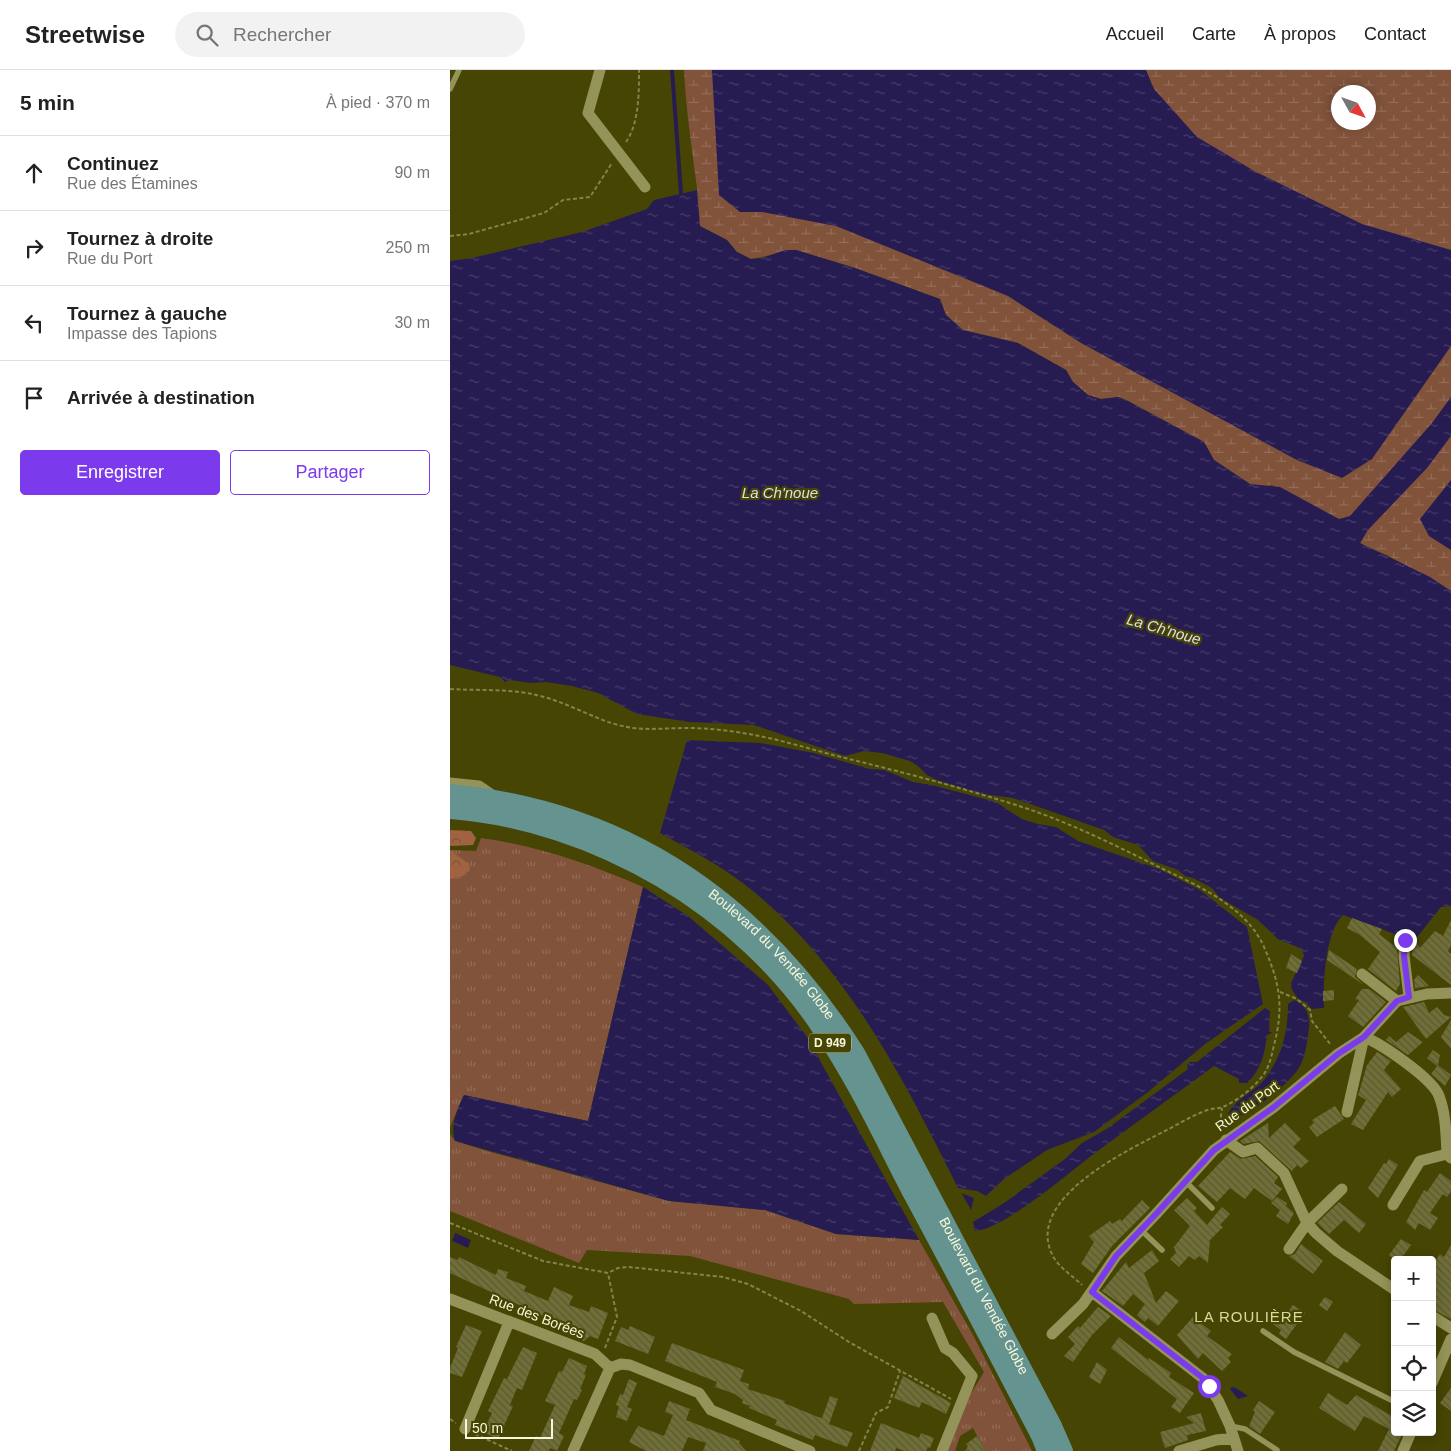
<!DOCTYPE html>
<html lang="fr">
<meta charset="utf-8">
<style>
body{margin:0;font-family:Arial,sans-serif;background:#f2f2f2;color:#222}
.controls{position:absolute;right:15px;bottom:15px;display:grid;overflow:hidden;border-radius:5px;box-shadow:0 2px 12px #0003}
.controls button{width:45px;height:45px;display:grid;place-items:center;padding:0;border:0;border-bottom:1px solid #e0e0e0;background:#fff;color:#222;font:25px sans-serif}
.compass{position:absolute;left:881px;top:15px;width:45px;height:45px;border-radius:50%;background:#fff;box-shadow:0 2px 12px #0003;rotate:130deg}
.scale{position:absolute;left:15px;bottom:12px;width:88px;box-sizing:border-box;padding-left:5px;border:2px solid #f7f8d9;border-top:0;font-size:14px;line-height:18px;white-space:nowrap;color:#f7f8d9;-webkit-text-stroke:4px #464504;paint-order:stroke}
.stop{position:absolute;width:15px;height:15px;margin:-11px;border:4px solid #7c3aed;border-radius:50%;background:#fff}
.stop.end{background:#7c3aed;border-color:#fff;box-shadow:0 1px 5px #0008}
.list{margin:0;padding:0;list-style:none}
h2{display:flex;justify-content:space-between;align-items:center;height:65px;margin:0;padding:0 20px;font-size:21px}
h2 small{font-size:16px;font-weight:400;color:#767676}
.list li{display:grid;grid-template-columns:32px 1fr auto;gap:15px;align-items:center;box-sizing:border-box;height:75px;padding:0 20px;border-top:1px solid #e0e0e0}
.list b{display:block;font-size:19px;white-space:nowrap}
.list p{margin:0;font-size:16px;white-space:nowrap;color:#767676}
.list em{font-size:16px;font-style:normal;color:#767676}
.actions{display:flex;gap:10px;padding:15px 20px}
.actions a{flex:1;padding:11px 0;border:1px solid #7c3aed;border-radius:5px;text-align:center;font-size:18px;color:#7c3aed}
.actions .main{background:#7c3aed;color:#fff}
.icon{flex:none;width:28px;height:28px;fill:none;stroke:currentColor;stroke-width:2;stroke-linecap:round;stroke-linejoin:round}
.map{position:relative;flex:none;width:1001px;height:1381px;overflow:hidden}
header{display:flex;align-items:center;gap:30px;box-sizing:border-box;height:70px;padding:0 25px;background:#fff;border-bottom:1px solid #e0e0e0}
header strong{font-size:24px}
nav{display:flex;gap:28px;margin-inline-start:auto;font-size:18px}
.search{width:350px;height:45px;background:#f2f2f2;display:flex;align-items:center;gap:12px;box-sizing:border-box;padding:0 18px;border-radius:28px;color:#767676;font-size:19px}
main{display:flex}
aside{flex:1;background:#fff}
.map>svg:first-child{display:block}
</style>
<header>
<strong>Streetwise</strong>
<div class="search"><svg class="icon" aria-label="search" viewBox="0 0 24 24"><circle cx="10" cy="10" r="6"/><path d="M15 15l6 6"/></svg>Rechercher</div>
<nav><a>Accueil</a><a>Carte</a><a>À propos</a><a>Contact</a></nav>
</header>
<main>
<aside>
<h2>5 min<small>À pied · 370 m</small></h2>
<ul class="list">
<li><svg class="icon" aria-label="ahead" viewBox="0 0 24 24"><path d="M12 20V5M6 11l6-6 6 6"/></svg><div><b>Continuez</b><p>Rue des Étamines</p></div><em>90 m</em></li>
<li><svg class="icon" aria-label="right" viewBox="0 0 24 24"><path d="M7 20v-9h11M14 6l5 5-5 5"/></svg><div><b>Tournez à droite</b><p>Rue du Port</p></div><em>250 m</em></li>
<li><svg class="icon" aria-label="left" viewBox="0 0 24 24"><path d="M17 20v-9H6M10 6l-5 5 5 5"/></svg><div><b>Tournez à gauche</b><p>Impasse des Tapions</p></div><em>30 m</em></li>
<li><svg class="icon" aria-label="arrive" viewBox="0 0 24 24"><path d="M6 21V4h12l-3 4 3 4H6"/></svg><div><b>Arrivée à destination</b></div></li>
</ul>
<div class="actions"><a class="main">Enregistrer</a><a>Partager</a></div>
</aside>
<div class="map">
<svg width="1001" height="1381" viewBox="0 0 1001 1381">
<defs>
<pattern id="grass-tufts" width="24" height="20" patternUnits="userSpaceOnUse" patternTransform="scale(1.25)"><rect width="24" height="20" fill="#81533b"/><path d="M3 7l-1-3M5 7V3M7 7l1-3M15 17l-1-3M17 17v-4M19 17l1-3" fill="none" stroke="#946c57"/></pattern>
<pattern id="forest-crowns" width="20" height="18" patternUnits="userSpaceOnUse" patternTransform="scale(1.25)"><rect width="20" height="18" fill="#a06241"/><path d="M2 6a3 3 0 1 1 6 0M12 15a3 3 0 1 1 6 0" fill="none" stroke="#755641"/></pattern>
<pattern id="wetland-marsh" width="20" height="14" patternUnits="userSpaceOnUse" patternTransform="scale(1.25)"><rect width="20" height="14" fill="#81533b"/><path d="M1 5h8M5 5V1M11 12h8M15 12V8" fill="none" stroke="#946c57"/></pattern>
<pattern id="water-ripples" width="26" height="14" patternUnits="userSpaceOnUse" patternTransform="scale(1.25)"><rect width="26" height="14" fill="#271c51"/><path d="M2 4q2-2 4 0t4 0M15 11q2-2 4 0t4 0" fill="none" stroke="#473e69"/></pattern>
<pattern id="building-back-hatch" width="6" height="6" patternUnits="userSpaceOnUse" patternTransform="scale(1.25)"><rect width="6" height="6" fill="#706f35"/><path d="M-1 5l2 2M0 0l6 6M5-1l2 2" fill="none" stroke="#59593c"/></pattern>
</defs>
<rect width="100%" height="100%" fill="#464504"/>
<path fill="url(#grass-tufts)" d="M31 768C88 776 140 794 193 817L138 1051 14 1025 0 1057V780L26 781Z
M0 1064 5 1071 37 1081 219 1131 315 1140 386 1164 469 1170 524 1267 582 1381H535L523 1358 510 1366 505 1381H496L520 1325 534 1302 493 1232 404 1234 399 1229 240 1186 137 1180 129 1193 0 1141Z"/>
<path fill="url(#forest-crowns)" d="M0 760 21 761 26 768 23 775 0 776Z
M0 780 19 794 20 800 16 805 0 809Z"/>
<path fill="url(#wetland-marsh)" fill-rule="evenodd" d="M234 0H1001V521L937 485 912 475 897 448 889 449 880 445 822 415 810 417 800 414 764 390 754 372 678 331 669 327 651 329 638 325 623 312 616 300 568 273 513 260 496 245 490 229 405 198 346 180 301 189 287 182 277 170 250 156C246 145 248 131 247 118 242 79 236 40 234 0ZM888 22H918V52H888Z"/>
<path fill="url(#water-ripples)" d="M262 0H696L704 19 747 67 806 102 912 154 1001 180V276L922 389 892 408 847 390 631 273 558 226 386 156 312 142H290L269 125Z
M247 120 250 156 277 170 287 182 301 189 312 188 335 180H346L405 198 490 229 496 245 513 260 568 273 616 300 623 312 638 325 651 329 669 327 678 331 754 372 764 390 800 414 830 417 889 449 900 446 982 353 1001 327V366L977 398 918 460 910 473 980 507 1001 521V836L991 837 964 871 893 845C875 862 873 914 874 938L862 939 855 932 849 930 842 920 841 913 854 886 852 879 828 869 808 850 770 828 762 818 743 808 735 806 728 800 703 791 688 775 663 767 654 760 563 728 533 724 487 710 477 705 468 696 460 691 432 683 414 681 395 686 304 655 240 652 187 644 148 623 122 616 96 612 81 613 61 610 55 612 50 607 0 595V191L22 188 132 162 197 139 204 130Z
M1001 410V480L979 466 970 449Z
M237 670 310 673 364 683 420 699 434 700 463 712 482 715 546 732 572 749 588 754 606 757 628 771 709 799 750 820 797 857 813 934 755 974 698 1022 644 1062 597 1080 554 1109 536 1126 527 1121 508 1118C452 1006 395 892 294 814 268 794 239 779 210 763Z
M193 817 238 846 318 915 357 967 469 1170 386 1164 315 1140 219 1131 5 1071C0 1056 7 1039 14 1025L138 1051Z
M844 930C857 935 860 946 859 958 857 971 856 985 850 996 840 1015 796 1047 776 1052 777 1033 803 1023 814 1010 832 987 838 962 838 934Z
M815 938 820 941 819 961 822 963 817 965C815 983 811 1000 797 1013H789V1009L764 996C726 1024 687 1052 649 1080 623 1099 554 1160 525 1161L523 1152 554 1133 615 1089 632 1073 658 1058 738 999 737 995 739 992H747Z
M511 1123 524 1128 521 1140 512 1124Z
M5 1163 21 1170 18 1178 2 1171Z
M783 1316 798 1326 788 1329 780 1319Z"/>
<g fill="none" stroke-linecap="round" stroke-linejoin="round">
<path stroke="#271c51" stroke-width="4" d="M222 0 231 123"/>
</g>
<path fill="url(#building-back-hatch)" d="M902 848 932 859 929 864 947 878 950 914 946 921 918 899 930 882 910 865 897 858Z
M1001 850V875L998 881 1001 884V915L962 885 964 871 970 878 985 861 993 866Z
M879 880 907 899 905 907 914 915 877 890Z
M841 884 852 891 847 903 836 898Z
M968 905 979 916 965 918 964 910Z
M912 919H919L936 932 913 957 898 946 909 930 905 929Z
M884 920V930L873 931V921Z
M974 932 979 943 987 937 994 945 1001 947 976 969 953 937Z
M1001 950V979L991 967Z
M958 962 973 972 958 985 936 970 939 966 946 972Z
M983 980 990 985 988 995 1001 1005 995 1016 981 1004 987 996 977 988Z
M927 982 941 991 934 1000 951 1019 942 1027 938 1022 913 1060 901 1054 916 1030 908 1025 910 1019 917 995Z
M885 1036 894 1049 867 1067 859 1057 864 1053 862 1050Z
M818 1053 819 1068 835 1053 851 1069 843 1077 859 1091 851 1098 847 1095 842 1101 809 1071 794 1074 790 1071Z
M780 1082 791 1089 805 1086 828 1107 824 1113 832 1119 822 1131 804 1118 795 1129 780 1118 767 1132 748 1116Z
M939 1089 948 1095 928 1128 918 1118 934 1093 936 1094Z
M990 1103 1001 1111V1121L997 1127 993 1124 980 1143 988 1148 980 1160 969 1153 965 1160 956 1152 974 1120 977 1122Z
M827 1127 837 1133 836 1136 844 1143 838 1154 826 1146 830 1140 821 1133Z
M737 1128 747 1138 744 1141 757 1155 772 1137 780 1144 770 1155 773 1157 760 1170 758 1193 749 1186 745 1190 739 1186 729 1197 720 1189 726 1183 724 1177 740 1156 724 1140Z
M692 1130 700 1138 662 1176 643 1203 631 1194 644 1172 639 1166 660 1151 662 1154 670 1149 672 1151Z
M889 1132 916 1154 909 1163 894 1150 879 1164 867 1153Z
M951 1169 961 1175 950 1190H945L939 1185Z
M851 1174 873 1191 863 1204 839 1186 845 1184Z
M1001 1175V1249L982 1239V1196L990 1184 994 1187Z
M702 1180 709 1191 694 1203 706 1233 716 1221 729 1231 708 1256 698 1248 695 1252 687 1245 695 1234 683 1224 673 1236 652 1221 676 1192 679 1198Z
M0 1187 8 1190 9 1187 46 1205 48 1199 58 1202 56 1208 76 1216 74 1221 98 1231 104 1217 123 1226 119 1235 139 1242 141 1236 158 1243 148 1269 140 1266 134 1271 118 1265 121 1259 0 1203Z
M875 1227 883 1232 877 1241 869 1235Z
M843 1235 855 1243 836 1269 829 1264 831 1260 819 1251 828 1240 835 1245Z
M648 1237 661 1246 642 1265 623 1292 614 1286 625 1274 618 1267 628 1256 630 1258Z
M743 1247 761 1261 757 1266 782 1284 778 1288 781 1292 772 1301 753 1283 748 1289 727 1265Z
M16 1255 32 1261 12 1307 0 1303V1298L8 1278 6 1277Z
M180 1256 205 1267 198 1284 165 1271 171 1257 178 1260Z
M895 1262 911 1275 897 1293 894 1291 888 1299 875 1292Z
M669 1267 698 1290 699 1288 721 1303 719 1307 744 1323 730 1343 721 1337 727 1329 661 1278Z
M222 1273 294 1300 290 1311 299 1314 298 1319 335 1331 334 1333 368 1347 372 1348 380 1326 388 1329 379 1354 403 1363 397 1377 365 1365 363 1370 325 1355 327 1350 299 1338 300 1336 292 1333 293 1330 285 1324 265 1317 267 1312 215 1291Z
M73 1277 87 1283 72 1320 67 1318 60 1335 63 1336 48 1369 33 1362 42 1343 38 1341 54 1308 57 1309Z
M119 1288 137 1296 134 1304 136 1305 130 1319 132 1320 127 1330 124 1329 109 1363 114 1366 107 1381 100 1378 99 1381H79L86 1366 90 1368 105 1335 95 1331 109 1301 112 1302Z
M647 1292 657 1300 650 1314 639 1307Z
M453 1306 501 1333 496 1344 472 1332 469 1338 444 1328Z
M179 1309 187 1313 177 1337 182 1339 177 1351 166 1347 169 1336 166 1335 170 1324 173 1325Z
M1001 1318V1341L990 1333Z
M878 1323 897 1335 906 1325 945 1348V1362H953L944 1381H928L939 1359 914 1346 905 1361 869 1338Z
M219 1331 240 1339 236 1350 290 1371 289 1373 296 1381H253L256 1373 238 1367 232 1381H196L179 1372 188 1356 214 1366 223 1345 215 1342Z
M809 1331 825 1342 810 1364 799 1356 805 1342 803 1340Z
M751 1343 756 1361 737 1365 738 1370 715 1378 710 1362 744 1353 736 1347Z
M431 1353 469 1368 471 1363 484 1368 480 1378 478 1377 476 1381H455L446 1378 445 1381H420Z
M527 1366 535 1381H515L518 1376 516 1374Z"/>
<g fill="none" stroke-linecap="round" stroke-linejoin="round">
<path stroke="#83834d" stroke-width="2" stroke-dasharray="4 2.5" stroke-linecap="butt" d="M176 72C189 53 189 24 189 0
M0 166 19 164 94 143 113 130 140 127 162 93
M0 619C32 621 63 618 94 627 124 635 152 654 183 658 201 660 219 658 237 658 259 658 283 661 304 665 331 670 357 678 383 685 444 700 506 716 566 735 617 751 667 776 715 800 751 817 797 838 814 877 830 913 834 937 824 975 822 984 820 993 816 1001 807 1015 790 1029 775 1036 769 1039 762 1038 755 1041 741 1046 727 1055 713 1062 676 1081 573 1130 603 1186 609 1198 623 1206 632 1215
M830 922 847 929 860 940 862 951 881 975
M772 1060 770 1054 772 1038
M0 1153 93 1191 158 1203 168 1198 179 1197 273 1207 298 1214 351 1241 399 1272 501 1329
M155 1278 167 1247 158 1203
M0 1349 6 1353
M25 1364 62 1381
M409 1381 426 1343 438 1337 450 1301"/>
<path stroke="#949359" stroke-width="5.5" d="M0 19 9 0
M735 1111 762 1138
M691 1160 712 1180
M813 1261 844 1282 945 1332
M780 1356 795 1359 827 1380"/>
<path stroke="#949359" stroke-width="11" d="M150 0 138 43 195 117
M0 713 29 716 45 727
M955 870 954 886 959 927
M912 904 947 931
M897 1042 914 967C932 974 983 1009 989 1026 996 1044 996 1065 997 1084L1001 1088
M776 1070 793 1082 807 1078 834 1103 857 1153 866 1163 887 1181 945 1220
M943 1135 970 1091 997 1084
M839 1179 857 1153 892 1119
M642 1222 754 1309 768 1330 780 1356 788 1381
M0 1229 145 1284 160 1298
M982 1246 1001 1258
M482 1248 495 1278 503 1283 522 1306 492 1381
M602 1264 633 1234 666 1186 706 1144 764 1080 824 1037 888 984 914 967 947 931 977 924 1001 923
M982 1313 1001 1269
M15 1359 59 1252
M123 1381 160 1298 171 1294 180 1295 249 1323 261 1340 360 1381
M729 1381 766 1370 784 1368
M953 1381 961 1362"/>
<g stroke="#659390" stroke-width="18">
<path id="s1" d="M0 723C179 740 311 834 406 983L603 1356 614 1381"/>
<path d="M0 740C146 751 292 838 372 960 406 1010 432 1066 460 1120 504 1201 547 1284 590 1366L596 1381"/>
</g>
</g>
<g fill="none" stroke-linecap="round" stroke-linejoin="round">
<path stroke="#7c3aed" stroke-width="6" d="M759 1316 754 1309 642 1222 666 1186 706 1144 764 1080 824 1037 888 984 914 967 947 931 959 927 954 886 955 870"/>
</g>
<g text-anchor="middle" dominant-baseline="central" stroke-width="4.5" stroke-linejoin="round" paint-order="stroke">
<rect fill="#464504" stroke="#c2c299" stroke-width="1" x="359" y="963.5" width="42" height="19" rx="4"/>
<g font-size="12" font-weight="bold" fill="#f7f8d9">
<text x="380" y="973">D 949</text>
</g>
<g font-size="14" fill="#f7f8d9" stroke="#464504">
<text stroke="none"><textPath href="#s1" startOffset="370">Boulevard du Vendée Globe</textPath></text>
<text transform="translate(797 1036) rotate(-36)">Rue du Port</text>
<text stroke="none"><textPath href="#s1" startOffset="775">Boulevard du Vendée Globe</textPath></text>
<text transform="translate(87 1246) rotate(21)">Rue des Borées</text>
</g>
<g font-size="15" font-style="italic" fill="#deddef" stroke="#464504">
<text x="330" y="422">La Ch'noue</text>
<text transform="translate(714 559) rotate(16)">La Ch'noue</text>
</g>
<g font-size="15" letter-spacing="1" fill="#dada9d" stroke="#464504">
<text x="799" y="1246">LA ROULIÈRE</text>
</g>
</g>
</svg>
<div class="controls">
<button>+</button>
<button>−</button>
<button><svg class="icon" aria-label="locate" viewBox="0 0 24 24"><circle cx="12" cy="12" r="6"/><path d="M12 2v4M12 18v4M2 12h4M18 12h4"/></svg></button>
<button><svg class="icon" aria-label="layers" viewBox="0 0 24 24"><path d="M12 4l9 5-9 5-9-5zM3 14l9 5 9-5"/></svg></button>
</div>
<svg class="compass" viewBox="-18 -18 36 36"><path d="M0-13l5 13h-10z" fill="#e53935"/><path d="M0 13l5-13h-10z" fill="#767676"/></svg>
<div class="scale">50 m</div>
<div class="stop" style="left:759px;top:1316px"></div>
<div class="stop end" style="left:955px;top:870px"></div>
</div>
</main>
